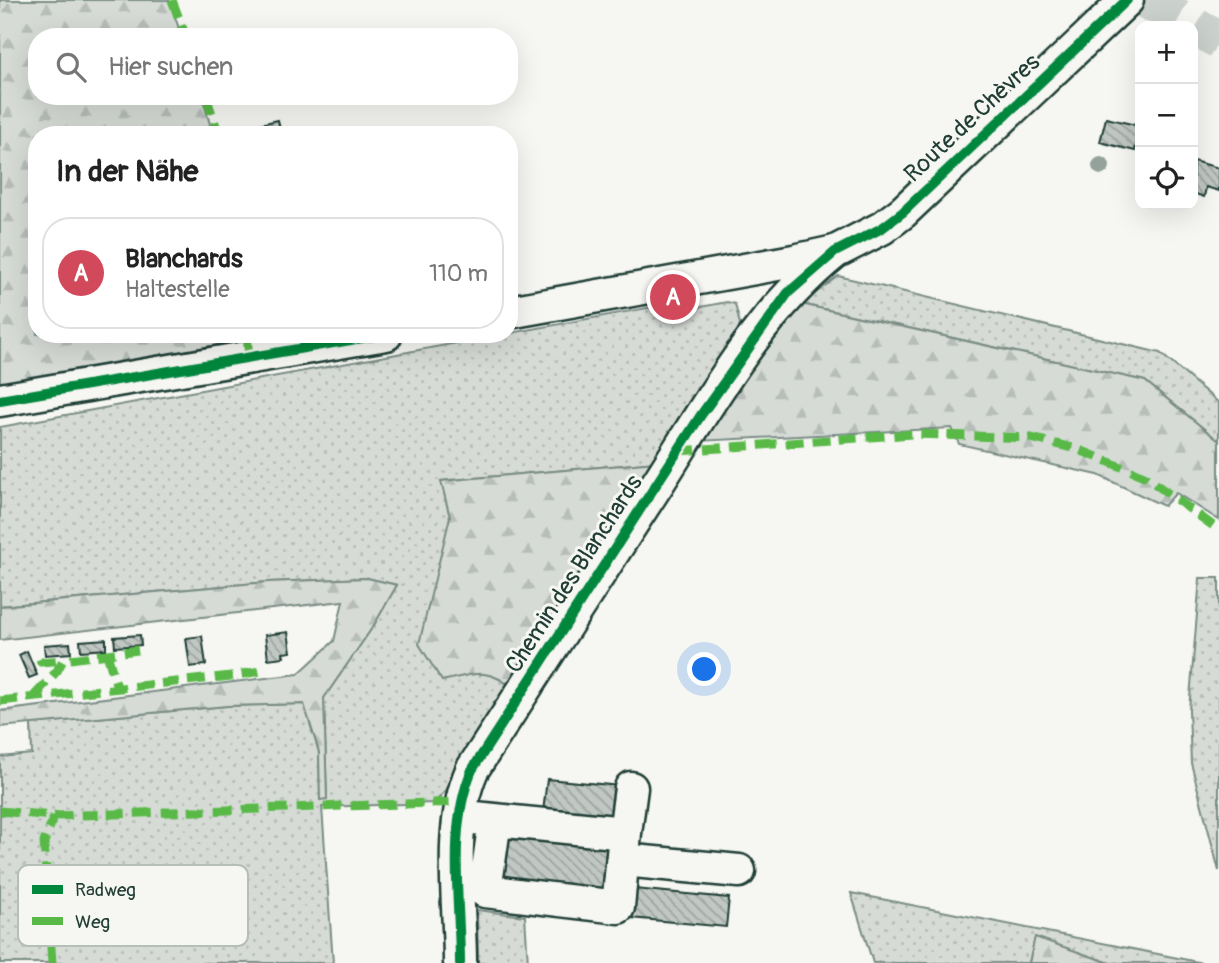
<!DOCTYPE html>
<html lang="de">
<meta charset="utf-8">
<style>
body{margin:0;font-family:Pangolin,sans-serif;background:#f6f6f6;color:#222}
.controls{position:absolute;right:21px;top:21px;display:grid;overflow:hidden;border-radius:14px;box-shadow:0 7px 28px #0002}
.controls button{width:63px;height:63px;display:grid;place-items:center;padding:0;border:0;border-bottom:2px solid #e0e0e0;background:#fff;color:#222;font:35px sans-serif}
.you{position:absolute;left:705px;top:670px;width:24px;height:24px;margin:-18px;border:5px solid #fff;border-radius:50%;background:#1a73e8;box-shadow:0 0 0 10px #1a73e833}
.badge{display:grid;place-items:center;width:46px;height:46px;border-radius:50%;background:#d1495b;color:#fff;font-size:23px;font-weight:700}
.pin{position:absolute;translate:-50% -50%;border:4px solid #fff;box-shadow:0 2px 7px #0006}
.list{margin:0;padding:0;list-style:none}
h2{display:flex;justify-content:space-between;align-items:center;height:91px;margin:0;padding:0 28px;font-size:30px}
h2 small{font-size:23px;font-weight:400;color:#767676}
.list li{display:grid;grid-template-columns:46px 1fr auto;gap:21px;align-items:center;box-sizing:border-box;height:112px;margin:0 14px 14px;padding:0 14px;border:2px solid #e0e0e0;border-radius:28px}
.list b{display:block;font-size:26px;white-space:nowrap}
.list p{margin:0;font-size:23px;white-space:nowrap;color:#767676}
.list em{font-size:23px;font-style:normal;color:#767676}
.icon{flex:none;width:38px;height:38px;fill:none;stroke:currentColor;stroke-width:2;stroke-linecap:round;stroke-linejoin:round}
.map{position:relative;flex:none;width:1219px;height:963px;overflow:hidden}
.search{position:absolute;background:#fff;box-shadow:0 7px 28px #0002;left:28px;top:28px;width:490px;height:77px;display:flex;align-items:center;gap:18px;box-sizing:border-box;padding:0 24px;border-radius:28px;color:#767676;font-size:26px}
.panel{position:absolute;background:#fff;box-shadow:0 7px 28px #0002;left:28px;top:126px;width:490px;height:217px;border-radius:28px}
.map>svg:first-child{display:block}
</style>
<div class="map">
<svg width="1219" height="963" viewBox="0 0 1219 963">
<defs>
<pattern id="green-dots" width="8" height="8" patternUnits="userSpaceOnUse" patternTransform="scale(1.75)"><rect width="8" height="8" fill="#d6dbd6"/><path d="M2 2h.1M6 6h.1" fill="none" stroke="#b7bdb8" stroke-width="1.8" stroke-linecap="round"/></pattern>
<pattern id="forest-firs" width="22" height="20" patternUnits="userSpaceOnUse" patternTransform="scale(1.75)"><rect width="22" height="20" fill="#d6dbd6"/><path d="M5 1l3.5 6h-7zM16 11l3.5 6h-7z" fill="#b7bdb8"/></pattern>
<pattern id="building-back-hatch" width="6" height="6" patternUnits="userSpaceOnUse" patternTransform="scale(1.75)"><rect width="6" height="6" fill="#c1c8c3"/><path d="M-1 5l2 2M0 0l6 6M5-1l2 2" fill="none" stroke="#9ca49f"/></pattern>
</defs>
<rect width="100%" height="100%" fill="#f6f6f2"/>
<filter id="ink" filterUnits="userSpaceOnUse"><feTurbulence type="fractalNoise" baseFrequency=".0143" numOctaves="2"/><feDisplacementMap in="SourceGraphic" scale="14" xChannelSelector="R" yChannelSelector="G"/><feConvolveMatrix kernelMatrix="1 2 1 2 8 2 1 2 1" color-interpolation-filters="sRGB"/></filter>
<g filter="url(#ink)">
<path fill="url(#green-dots)" stroke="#7a8c85" stroke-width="2" d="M838 276 1160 353 1219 403V441L1145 381 801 304Z
M727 302 735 304 740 324 734 346 657 462 441 481 450 517 443 551 442 680C474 674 487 666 514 689L457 779 434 803 322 807 333 963H0V757L32 754 31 724 227 706 304 704 319 752 320 799H327L324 698 374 625 397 585 367 578 268 582 0 606V427L669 304 690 309Z
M1200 578H1219V871L1191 763 1189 710Z
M851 893 1203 963H1110L1035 938 1029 963H873Z
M477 910 525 916 528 963H478Z"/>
<path fill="url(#forest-firs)" stroke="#7a8c85" stroke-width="2" d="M0 0H169L182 37H37V96H202L213 135H37V334H238L233 340 235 352 0 389Z
M801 304 1145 381 1219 441V520L1176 493 1164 506 1098 475 959 444 952 428 698 441 751 361Z
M657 462 514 689C487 666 474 674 442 681L419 644 450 517 441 481Z
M367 578 397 585 374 625 324 698 327 799 320 800 319 752 304 704 227 706 0 727V711L298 674 334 641 343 601 0 640V606L268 582Z
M1035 937 1110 963H1029Z"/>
<path fill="url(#building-back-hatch)" stroke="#1f3d34" stroke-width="2" d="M1106 118 1140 126 1135 151 1100 142Z
M278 120 281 135H248L247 127Z
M1193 161 1219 168V191L1206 187 1204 197 1193 193Z
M288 632 291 652 283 653 284 657 268 659 265 635Z
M140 635 141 645 115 647 114 637Z
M202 636 206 665 190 667 186 638Z
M106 639V649L81 651 80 641Z
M70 643 71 653 45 655 44 645Z
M27 651 37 675 29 678 19 655Z
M547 779 620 786 617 820 543 812Z
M497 835 615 847 611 893 493 881Z
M634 889 729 898 726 927 631 918Z"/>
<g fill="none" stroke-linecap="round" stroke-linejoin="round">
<path stroke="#cbd1cc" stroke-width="38" stroke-dasharray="38 19" stroke-linecap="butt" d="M1146 0 1219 40"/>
<g stroke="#1f3d34" stroke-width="37">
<path id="minor" d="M509 312 794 261 835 252 882 228 903 212 1127 0
M0 400 386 334
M475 818 625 833 631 788
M495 820 485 891 618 907 625 833
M623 860 739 871
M460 963C460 901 447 828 472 770 534 674 596 579 658 483 710 402 759 313 835 252"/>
</g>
<use href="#minor" stroke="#f6f6f2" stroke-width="32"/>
<path stroke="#58b947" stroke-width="9" stroke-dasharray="18 9" stroke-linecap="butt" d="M172 0 186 37
M206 96 219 135
M247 334 249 359
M678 451 913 434 1031 438 1077 449 1144 476 1219 530
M107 654 117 687
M40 659 41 662 63 660
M34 696 57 671 63 660 138 650
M0 701 231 676 267 670
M0 811 54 816 461 802
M52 963 44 842 54 816"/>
<g stroke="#f6f6f2" stroke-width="15">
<path id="cycleway" d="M0 400 386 334
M460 963C460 901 447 828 472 770L701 415 788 293 835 252 882 228 903 212 1127 0"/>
</g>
<use href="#cycleway" stroke="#00873e" stroke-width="10"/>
</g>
<circle fill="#94a29b" cx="1101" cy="166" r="9"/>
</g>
<g text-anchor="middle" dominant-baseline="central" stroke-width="6" stroke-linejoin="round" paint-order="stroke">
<g font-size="24" fill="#1f3d34" stroke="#f6f6f2">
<text transform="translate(972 118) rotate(-43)">Route de Chèvres</text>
<text transform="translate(574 574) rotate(-57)">Chemin des Blanchards</text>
</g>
</g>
<rect x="18" y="865" width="230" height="81" rx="10" fill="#f6f6f2" stroke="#b6beb9" stroke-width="2"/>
<rect x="32" y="885" width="31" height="9" fill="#00873e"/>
<rect x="32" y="917" width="31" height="8" fill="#58b947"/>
<g font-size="19" fill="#1f3d34">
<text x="75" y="896">Radweg</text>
<text x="75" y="928">Weg</text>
</g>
</svg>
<div class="controls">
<button>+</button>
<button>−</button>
<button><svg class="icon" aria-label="locate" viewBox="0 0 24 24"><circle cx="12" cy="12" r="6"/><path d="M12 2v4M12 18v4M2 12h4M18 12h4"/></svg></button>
</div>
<div class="you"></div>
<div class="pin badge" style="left:673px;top:297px">A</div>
<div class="search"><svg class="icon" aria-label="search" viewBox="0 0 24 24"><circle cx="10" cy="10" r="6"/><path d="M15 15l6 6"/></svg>Hier suchen</div>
<section class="panel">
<h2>In der Nähe<small></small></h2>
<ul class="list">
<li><span class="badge">A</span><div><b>Blanchards</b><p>Haltestelle</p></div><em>110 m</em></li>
</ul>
</section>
</div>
